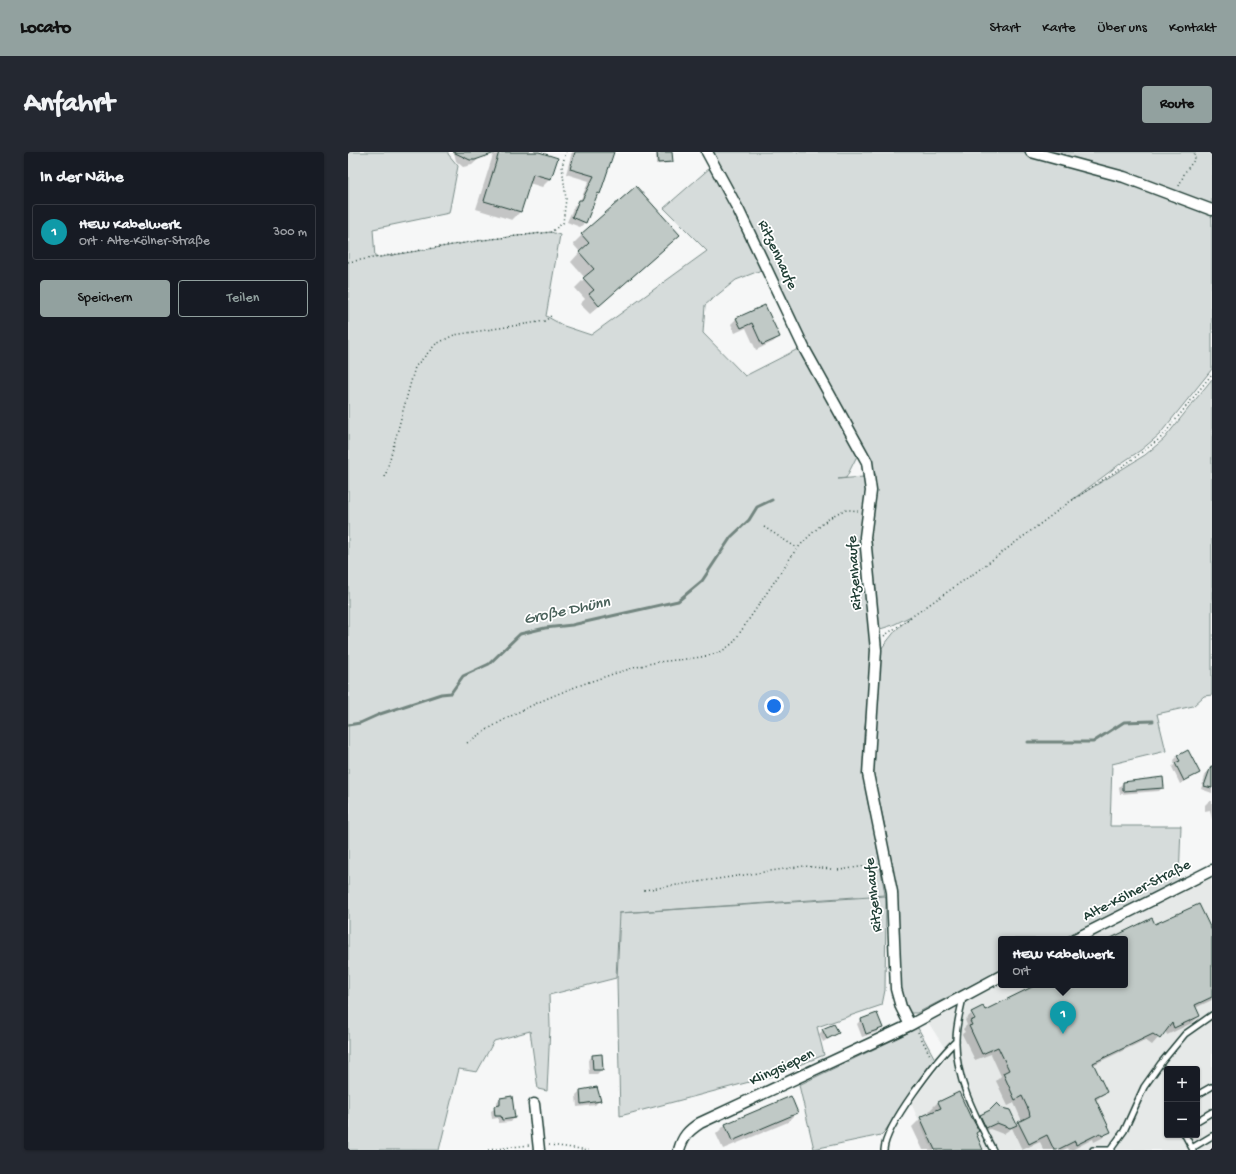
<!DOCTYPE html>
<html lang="de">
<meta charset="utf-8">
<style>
body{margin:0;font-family:"Gochi Hand",sans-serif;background:#242831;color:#f1f3f6}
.controls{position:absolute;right:12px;bottom:12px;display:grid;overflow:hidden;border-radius:4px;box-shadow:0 1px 3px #0004}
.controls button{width:36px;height:36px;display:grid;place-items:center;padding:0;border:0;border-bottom:1px solid #363941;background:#171b24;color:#f1f3f6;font:20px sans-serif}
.you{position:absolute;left:426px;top:554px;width:14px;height:14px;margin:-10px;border:3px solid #fff;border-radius:50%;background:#1a73e8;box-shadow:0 0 0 6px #1a73e833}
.badge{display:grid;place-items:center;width:26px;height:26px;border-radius:50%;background:#92a19f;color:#fff;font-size:13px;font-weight:700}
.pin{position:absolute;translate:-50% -33px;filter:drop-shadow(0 1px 2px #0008)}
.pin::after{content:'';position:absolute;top:21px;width:14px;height:12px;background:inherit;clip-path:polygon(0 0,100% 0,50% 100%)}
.popup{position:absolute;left:650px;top:784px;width:130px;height:52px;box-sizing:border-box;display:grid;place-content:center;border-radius:4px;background:#171b24;filter:drop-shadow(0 1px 3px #0005);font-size:13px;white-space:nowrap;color:#9ea1a6}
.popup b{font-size:15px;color:#f1f3f6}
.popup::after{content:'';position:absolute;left:50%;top:100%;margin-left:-8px;border:8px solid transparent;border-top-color:#171b24}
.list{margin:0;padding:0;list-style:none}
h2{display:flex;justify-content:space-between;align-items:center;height:52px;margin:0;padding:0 16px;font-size:17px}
h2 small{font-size:13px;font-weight:400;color:#9ea1a6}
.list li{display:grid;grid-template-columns:26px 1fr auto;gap:12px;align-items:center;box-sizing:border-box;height:56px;margin:0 8px 8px;padding:0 8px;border:1px solid #363941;border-radius:4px}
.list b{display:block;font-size:15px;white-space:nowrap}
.list p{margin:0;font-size:13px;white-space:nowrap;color:#9ea1a6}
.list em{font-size:13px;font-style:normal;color:#9ea1a6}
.actions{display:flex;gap:8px;padding:12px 16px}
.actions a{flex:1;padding:9px 0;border:1px solid #92a19f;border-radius:4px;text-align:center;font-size:14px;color:#92a19f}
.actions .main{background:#92a19f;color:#111}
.map{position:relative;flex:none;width:864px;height:998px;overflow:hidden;border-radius:4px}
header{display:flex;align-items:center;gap:24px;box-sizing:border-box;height:56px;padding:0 20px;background:#92a19f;color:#111}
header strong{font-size:19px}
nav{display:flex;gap:22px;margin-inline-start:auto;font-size:14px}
.intro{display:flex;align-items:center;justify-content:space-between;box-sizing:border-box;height:96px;padding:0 24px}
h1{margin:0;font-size:28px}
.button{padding:10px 18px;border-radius:4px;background:#92a19f;color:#111;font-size:14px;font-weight:700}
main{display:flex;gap:24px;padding:0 24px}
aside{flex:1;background:#171b24;border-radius:4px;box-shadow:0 1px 3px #0004}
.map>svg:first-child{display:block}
</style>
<header>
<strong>Locato</strong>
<nav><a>Start</a><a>Karte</a><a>Über uns</a><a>Kontakt</a></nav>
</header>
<div class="intro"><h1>Anfahrt</h1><a class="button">Route</a></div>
<main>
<aside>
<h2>In der Nähe<small></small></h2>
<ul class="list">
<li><span class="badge" style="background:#0f9aa8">1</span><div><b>HEW Kabelwerk</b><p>Ort · Alte-Kölner-Straße</p></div><em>300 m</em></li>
</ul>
<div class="actions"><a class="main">Speichern</a><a>Teilen</a></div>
</aside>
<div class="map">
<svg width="864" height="998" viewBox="0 0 864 998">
<rect width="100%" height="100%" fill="#f6f7f7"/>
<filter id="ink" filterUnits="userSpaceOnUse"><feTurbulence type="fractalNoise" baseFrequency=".025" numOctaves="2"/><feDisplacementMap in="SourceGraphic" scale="8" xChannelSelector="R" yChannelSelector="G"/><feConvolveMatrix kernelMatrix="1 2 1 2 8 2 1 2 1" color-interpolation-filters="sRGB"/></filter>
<g filter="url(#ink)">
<path fill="#e6e9e8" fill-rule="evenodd" d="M864 721V998H584L563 951 601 903 575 862 653 825V833H777V787H730ZM819 917H849V983H819Z"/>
<path fill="#d6dcdb" stroke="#7a8c88" d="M0 0H100V2L110 14 101 61 25 77 27 106 135 88 203 80 212 83 198 164 216 174 243 183 359 99 316 56 363 15 416 117 388 128 357 153 355 181 397 224 452 196 510 302 498 326 490 327 528 324 521 307 461 196 363 0H864V217L811 283 793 298 772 312 724 348 797 303 816 287 864 227V543L856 544 845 554 809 562 818 599 764 612 762 674H833L831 728 714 787H653V818L569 861H560L552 836 542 715 537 675 525 622 533 497 548 478 563 464 545 473 523 480 526 498 516 582 515 622 520 651 526 676 537 743 271 761 268 826 201 843 202 875 199 939 190 937 182 879 146 889 129 920 111 917 91 998H0Z
M538 744 537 838 534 853 469 875 476 903 424 924 272 964 269 828 272 761Z
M570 876 587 907 537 979 533 983 466 997 451 933Z"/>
<path fill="#0003" fill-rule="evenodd" d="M106 0H137V1L124 13 115 15 108 9Z
M146 0H191L209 6 202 27 194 35 181 31 172 60 164 68 128 57Z
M224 0H265L251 41 248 45 238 70 232 75 219 70 226 54 232 49 241 29 218 22Z
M308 0H323L324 9 322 11 308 12Z
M234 83 322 92 242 162 232 152 237 147 227 136 237 126 223 110 232 100 225 92Z
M416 154 431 185 425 190 408 198 398 176 387 181 383 172 389 166Z
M829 605 851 621 832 632 824 615 827 612 826 608Z
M862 618 864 619V641L853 637 858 621Z
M775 631 815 635 811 639 772 642 771 635Z
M861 649H864V668L862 658 857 659V653Z
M806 773 864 781V848L847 856 851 864 844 871 819 883 817 878 804 893 797 888 745 913 758 940 747 949 761 979 754 986 746 990 745 987 724 998H721L720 996 715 998H696L692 990 674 998 664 976 655 982 642 977 632 981 631 978 627 982 634 998H575L564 975 573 966 583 962 581 959 590 950 625 970 632 963 653 957 661 958 668 974 674 969 666 951 660 954 648 929 653 924 643 902 627 908 614 882 617 880 615 877 619 873 617 868 624 861 636 859 690 833H777V787H768ZM623 862H626L630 871 628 872Z
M513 868 534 875 529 880 514 885 509 872Z
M475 878 490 881 475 890 471 882Z
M245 904 254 917 249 922H241L240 908Z
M233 938 251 949 247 953 229 955 228 943Z
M163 945 166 966 163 970 150 971V966L144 967 143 959 149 955V950L152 946Z
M442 946 449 961 440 970 375 997 368 982 377 973Z"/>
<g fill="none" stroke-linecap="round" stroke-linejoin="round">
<path stroke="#72857f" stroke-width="3" d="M0 573 12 571 32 562 93 542 103 541 115 524 141 512 172 482 197 476 224 473 330 449 354 429 383 385 401 368 409 355 424 348
M680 590H745L776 570 805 569"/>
</g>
<path fill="#c0c9c6" stroke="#1f3d34" d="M105 0H147V1L127 8H122Z
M151 0H191L210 6 203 27 185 22 173 60 136 49Z
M227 0H266L252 42 250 41 238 71 224 65 231 48H234L246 24 222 17Z
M309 0H324L325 10 310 11Z
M288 34 332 83 251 154 241 142 246 138 235 126 246 117 231 100 241 91 233 82Z
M417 153 432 185 414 193 404 171 393 176 388 166Z
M840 598 852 621 836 629 827 611 832 609 829 604Z
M863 614H864V636L856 634Z
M815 625 816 636 775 639V630Z
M851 752 864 779V845L847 853 852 864 826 876 824 871 812 887 805 882 745 911 759 940 747 946 763 980 754 984 752 981 728 993 727 989 709 998H706L699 983 681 992 670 970 682 964 681 959 674 944 667 948 655 921 661 918 650 895 634 902 621 874 624 873 622 869 627 867 623 860 635 854 637 858 688 833H777V787H761L804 766 807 772Z
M529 861 535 876 518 882 513 867Z
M486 872 491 881 479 887 474 877Z
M254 902 255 918H245L244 903Z
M249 935 253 949 233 952 232 938Z
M611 940 623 966H624L631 979 628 981 635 998H587L572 965 593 956 590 950Z
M164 944 167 966 154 968 153 964H147L146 954 152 953V946Z
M443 944 450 961 384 989 377 972Z
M649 951 654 956 662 958 669 973 662 976 649 971 638 976 632 963 642 958Z"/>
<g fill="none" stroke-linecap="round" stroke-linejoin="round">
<g stroke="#1f3d34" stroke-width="8">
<path id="service" d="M615 846C612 860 608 874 608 888 607 927 628 965 645 998
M849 943 863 935
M849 969 864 960
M837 983 845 998
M844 996 864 984
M763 997 776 979 796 935 813 911 837 882 864 863
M536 998C537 974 589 907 608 889
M745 998H764"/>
</g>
<g stroke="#1f3d34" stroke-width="13">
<path id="minor" d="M359 0 391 59 457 198 519 310 523 339 517 385 528 498 520 622 544 740 548 837 553 855 562 873
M683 0 776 25 864 58
M727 787 864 718
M186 952 191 998
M331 998C335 984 340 979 352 971L562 873 653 824"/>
</g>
<path stroke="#1f3d34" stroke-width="1.5" stroke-dasharray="1 3" stroke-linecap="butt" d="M831 34 837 20 847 7 846 0
M0 110 135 88 203 80 215 71 218 47 214 14 218 0
M37 325 67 215 88 192 106 183 197 169 204 163
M416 375 449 396
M536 484 628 420 720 351 774 315 814 285 864 222
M119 591C173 553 236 529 300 512 322 507 352 508 372 500 376 498 381 494 385 491L447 399C457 388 479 365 492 360 498 357 504 358 510 359
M296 738 456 714 492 718 517 714H529
M570 880 583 905
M201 993 241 998
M140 998 181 993"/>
<use href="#service" stroke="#fff" stroke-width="5"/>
<use href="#minor" stroke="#fff" stroke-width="10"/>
</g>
</g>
<g text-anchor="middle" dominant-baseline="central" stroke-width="3.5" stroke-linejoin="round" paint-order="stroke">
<g font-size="15" fill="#1f3d34" stroke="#fff">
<text transform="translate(429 103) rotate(65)">Ritzenhaufe</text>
<text transform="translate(507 421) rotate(-94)">Ritzenhaufe</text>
<text transform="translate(789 739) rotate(-27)">Alte-Kölner-Straße</text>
<text transform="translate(526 743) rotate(-96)">Ritzenhaufe</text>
<text transform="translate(434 916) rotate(-25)">Klingsiepen</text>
</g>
<g font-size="16" font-style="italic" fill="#49615a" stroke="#fff">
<text transform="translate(219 460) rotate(-12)">Große Dhünn</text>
</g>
</g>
</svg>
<div class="controls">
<button>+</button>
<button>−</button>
</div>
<div class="you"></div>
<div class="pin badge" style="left:715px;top:882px;background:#0f9aa8">1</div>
<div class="popup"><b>HEW Kabelwerk</b>Ort</div>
</div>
</main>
